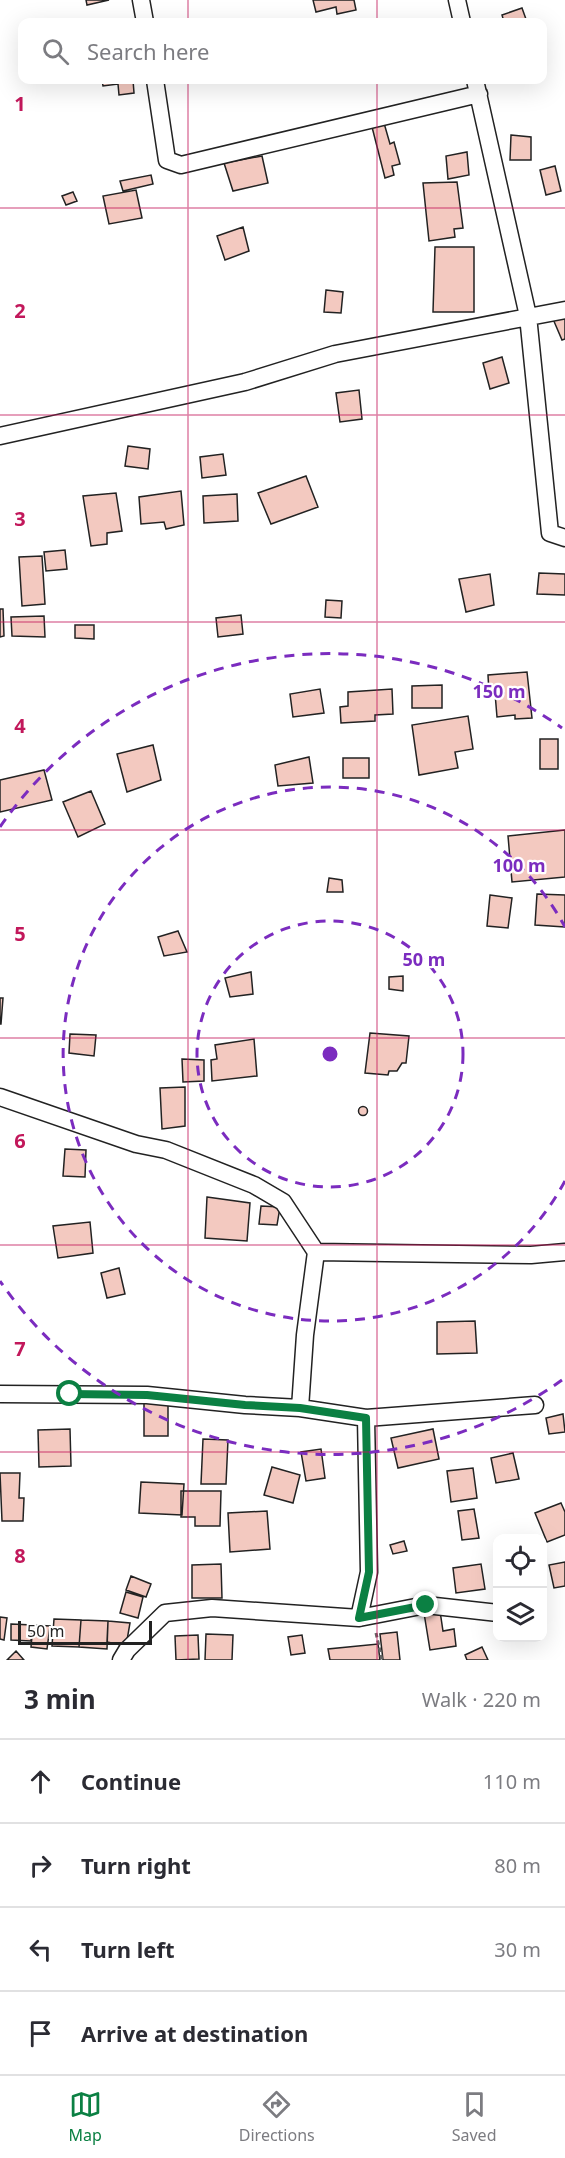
<!DOCTYPE html>
<meta charset="utf-8">
<style>
body{margin:0;font-family:"Noto Sans",sans-serif;background:#f7f7f7;color:#2b2b33}
.controls{position:absolute;right:18px;bottom:18px;display:grid;overflow:hidden;border-radius:12px;box-shadow:0 6px 24px #0002}
.controls button{width:54px;height:54px;display:grid;place-items:center;padding:0;border:0;border-bottom:2px solid #e1e1e2;background:#fff;color:#2b2b33;font:30px sans-serif}
.scale{position:absolute;left:18px;bottom:15px;width:134px;box-sizing:border-box;padding-left:6px;border:3px solid #222;border-top:0;font-size:16px;line-height:21px;white-space:nowrap;color:#222;-webkit-text-stroke:4px #fff;paint-order:stroke}
.stop{position:absolute;width:18px;height:18px;margin:-14px;border:4px solid #0b8043;border-radius:50%;background:#fff}
.stop.end{background:#0b8043;border-color:#fff;box-shadow:0 2px 6px #0008}
.list{margin:0;padding:0;list-style:none}
h2{display:flex;justify-content:space-between;align-items:center;height:78px;margin:0;padding:0 24px;font-size:26px}
h2 small{font-size:20px;font-weight:400;color:#7c7c81}
.list li{display:grid;grid-template-columns:39px 1fr auto;gap:18px;align-items:center;box-sizing:border-box;height:84px;padding:0 24px;border-top:2px solid #e1e1e2}
.list b{display:block;font-size:22px;white-space:nowrap}
.list em{font-size:20px;font-style:normal;color:#7c7c81}
.icon{flex:none;width:33px;height:33px;fill:none;stroke:currentColor;stroke-width:2;stroke-linecap:round;stroke-linejoin:round}
.map{position:relative;flex:none;width:565px;height:1660px;overflow:hidden}
.search{position:absolute;background:#fff;box-shadow:0 6px 24px #0002;left:18px;right:18px;top:18px;height:66px;display:flex;align-items:center;gap:15px;box-sizing:border-box;padding:0 21px;border-radius:12px;color:#7c7c81;font-size:22px}
.sheet{height:414px;background:#fff}
nav{display:flex;justify-content:space-around;align-items:center;box-sizing:border-box;height:84px;border-top:2px solid #e1e1e2;background:#fff;font-size:16px;color:#7c7c81}
nav a{display:grid;justify-items:center;gap:3px}
nav .on{color:#0b8043}
.map>svg:first-child{display:block}
</style>
<div class="map">
<svg width="565" height="1660" viewBox="0 0 565 1660">
<rect width="100%" height="100%" fill="#fff"/>
<path fill="#f3c9c0" stroke="#222" stroke-width="1.5" d="M86 0H109L87 5Z
M313 0H354L356 10 337 14 336 7 316 12Z
M522 8 527 22H504L502 15Z
M102 80H133L134 93 119 95 118 84 103 86Z
M384 123 390 144 394 142 400 164 392 166 394 175 385 178 372 127Z
M511 135 531 137V160H510Z
M467 152 469 175 448 179 446 156Z
M262 156 268 183 233 191 224 163Z
M555 166 561 191 546 195 540 170Z
M151 175 153 184 123 191 120 181Z
M457 182 463 228 454 229 455 237 429 241 423 183Z
M136 190 142 218 109 224 103 196Z
M73 192 77 201 66 205 62 196Z
M243 227 249 251 225 260 217 236Z
M435 247H474V312H433Z
M326 290 343 292 341 313 324 312Z
M565 314V339L562 340 553 319Z
M502 357 509 383 490 389 483 363Z
M359 390 362 419 340 422 336 393Z
M128 446 150 449 148 469 125 466Z
M223 454 226 475 202 478 200 457Z
M306 476 318 507 271 524 258 493Z
M181 491 184 525 166 529 164 522 141 524 139 497Z
M116 493 122 531 107 533V544L91 546 83 496Z
M237 494 238 521 204 523 203 496Z
M65 550 67 569 46 571 44 552Z
M42 556 45 604 22 606 19 557Z
M539 573 565 574V595L537 594Z
M490 574 494 605 466 612 459 579Z
M326 600 342 601 341 618 325 617Z
M0 609H3L4 636 0 637Z
M241 615 243 634 218 637 216 618Z
M44 616 45 637 12 636 11 617Z
M75 625H94V639L75 638Z
M527 672 532 718 515 719V715L497 717 495 693H489L488 675Z
M442 685V708H412V686Z
M320 689 324 713 293 717 290 694Z
M392 689 393 714 375 715V721L341 723 340 707 348 706V692Z
M468 716 473 749 455 752 458 768 419 775 412 725Z
M540 739H558V769H540Z
M153 745 161 780 127 792 117 754Z
M309 757 313 783 278 786 275 765Z
M343 758H369V778H343Z
M44 770 52 800 0 812V780Z
M91 791 105 824 78 837 63 802Z
M565 830V877L512 882 508 836Z
M329 878 342 880 343 892H327Z
M537 894 565 895V927L535 925Z
M490 895 512 898 508 928 487 926Z
M178 931 187 952 164 956 158 937Z
M251 972 253 994 230 997 225 978Z
M403 976V991L389 989V977Z
M0 998H3L1 1024H0Z
M370 1033 409 1036 406 1063H402L397 1071H389L388 1075 365 1073Z
M70 1034 96 1035 94 1056 69 1053Z
M254 1039 257 1076 212 1081 211 1060 217 1059 215 1045Z
M182 1059 204 1060V1081L183 1082Z
M185 1087V1126L162 1129 160 1088Z
M358.5 1111a4.5 4.5 0 1 1 9 0a4.5 4.5 0 1 1-9 0Z
M65 1149 86 1150 85 1177 63 1176Z
M207 1197 250 1203 247 1241 205 1238Z
M261 1206 280 1207 277 1225 259 1224Z
M90 1222 93 1253 58 1258 53 1226Z
M119 1268 125 1294 107 1298 101 1273Z
M475 1321 477 1353 437 1354V1322Z
M144 1403H168V1436H144Z
M563 1414 565 1432 549 1434 546 1418Z
M70 1429 71 1466 39 1467 38 1430Z
M433 1429 439 1459 398 1468 391 1438Z
M203 1439 228 1440 226 1484H201Z
M321 1449 325 1478 306 1481 301 1452Z
M513 1453 519 1479 496 1483 491 1458Z
M272 1467 300 1475 293 1503 264 1495Z
M473 1468 477 1498 451 1502 447 1471Z
M0 1473H20L19 1498H24L23 1521H2Z
M141 1482 184 1484 182 1515 139 1513Z
M181 1491H221L220 1526H195V1517H181Z
M561 1503 565 1512V1535L547 1542 535 1513Z
M474 1509 479 1538 462 1540 458 1511Z
M267 1511 270 1549 230 1552 228 1513Z
M404 1541 407 1551 393 1554 390 1545Z
M565 1562V1586L554 1588 549 1565Z
M221 1564 222 1598H192V1565Z
M481 1564 485 1589 456 1593 453 1568Z
M131 1576 151 1584 146 1597 126 1590Z
M126 1592 143 1597 138 1618 120 1613Z
M440 1611 443 1631 454 1629 456 1646 430 1650 424 1613Z
M0 1617 7 1618 4 1640 0 1639Z
M54 1619 81 1620 79 1647 52 1646Z
M81 1620 108 1621 107 1649 79 1647Z
M108 1621 130 1623 126 1646 107 1642Z
M11 1624 32 1625 31 1641 11 1640Z
M33 1625 50 1626 47 1649 31 1647Z
M397 1632 400 1660H383L380 1634Z
M206 1634 233 1635 232 1660H205Z
M198 1635 199 1659 176 1660 175 1636Z
M302 1635 305 1653 291 1655 288 1637Z
M378 1644 380 1660H330L328 1649Z
M482 1647 488 1660H467L465 1655Z
M16 1651 24 1660H7Z"/>
<g fill="none" stroke-linecap="round" stroke-linejoin="round">
<g stroke="#222" stroke-width="19">
<path id="street" d="M141 0 145 22
M457 0 462 22
M155 80 167 160 181 165 479 94
M475 80 528 316 550 533 565 538
M0 436 245 382 335 354 565 310
M0 1097 136 1144 166 1150 254 1185 283 1202 316 1252 531 1255 565 1252
M0 1394 147 1395 245 1405 300 1408
M366 1418 535 1405
M359 1618 426 1605 498 1613
M121 1660 127 1650 165 1613 212 1608 359 1618 369 1572 366 1418 300 1408 305 1335 316 1252"/>
</g>
<path stroke="#646464" stroke-width="3" stroke-dasharray="4.5 3" stroke-linecap="butt" d="M376 1633 382 1660"/>
<use href="#street" stroke="#fff" stroke-width="16"/>
</g>
<g fill="none" stroke-linecap="round" stroke-linejoin="round">
<path stroke="#0b8043" stroke-width="8" d="M70 1394 147 1395 245 1405 300 1408 366 1418 369 1572 359 1618 426 1605"/>
</g>
<path fill="none" stroke="#c2185b" stroke-width="1.5" stroke-opacity="0.55" d="M188 0V22M377 0V22M188 80V1660M377 80V1660M0 208H565M0 415H565M0 622H565M0 830H565M0 1038H565M0 1245H565M0 1452H565"/>
<g fill="none" stroke="#7b2cbf" stroke-width="3" stroke-dasharray="10 8">
<circle cx="330" cy="1054" r="133"/>
<path d="M565 1181A267 267 0 1 1 565 927"/>
<path d="M562 1380A400 400 0 0 1 0 1281M0 827A400 400 0 0 1 562 728"/>
</g>
<g font-size="20" text-anchor="middle" font-weight="bold" fill="#c2185b" stroke="#fff" stroke-width="4.5" stroke-linejoin="round" paint-order="stroke">
<text x="20" y="111">1</text>
<text x="20" y="318">2</text>
<text x="20" y="526">3</text>
<text x="20" y="733">4</text>
<text x="20" y="941">5</text>
<text x="20" y="1148">6</text>
<text x="20" y="1356">7</text>
<text x="20" y="1563">8</text>
</g>
<circle cx="330" cy="1054" r="9" fill="#7b2cbf" stroke="#fff" stroke-width="3"/>
<g font-size="18" text-anchor="middle" font-weight="bold" fill="#7b2cbf" stroke="#fff" stroke-width="4.5" stroke-linejoin="round" paint-order="stroke">
<text x="499" y="698">150 m</text>
<text x="519" y="872">100 m</text>
<text x="424" y="966">50 m</text>
</g>
</svg>
<div class="controls">
<button><svg class="icon" aria-label="locate" viewBox="0 0 24 24"><circle cx="12" cy="12" r="6"/><path d="M12 2v4M12 18v4M2 12h4M18 12h4"/></svg></button>
<button><svg class="icon" aria-label="layers" viewBox="0 0 24 24"><path d="M12 4l9 5-9 5-9-5zM3 14l9 5 9-5"/></svg></button>
</div>
<div class="scale">50 m</div>
<div class="stop" style="left:70px;top:1394px"></div>
<div class="stop end" style="left:426px;top:1605px"></div>
<div class="search"><svg class="icon" aria-label="search" viewBox="0 0 24 24"><circle cx="10" cy="10" r="6"/><path d="M15 15l6 6"/></svg>Search here</div>
</div>
<section class="sheet">
<h2>3 min<small>Walk · 220 m</small></h2>
<ul class="list">
<li><svg class="icon" aria-label="ahead" viewBox="0 0 24 24"><path d="M12 20V5M6 11l6-6 6 6"/></svg><div><b>Continue</b></div><em>110 m</em></li>
<li><svg class="icon" aria-label="right" viewBox="0 0 24 24"><path d="M7 20v-9h11M14 6l5 5-5 5"/></svg><div><b>Turn right</b></div><em>80 m</em></li>
<li><svg class="icon" aria-label="left" viewBox="0 0 24 24"><path d="M17 20v-9H6M10 6l-5 5 5 5"/></svg><div><b>Turn left</b></div><em>30 m</em></li>
<li><svg class="icon" aria-label="arrive" viewBox="0 0 24 24"><path d="M6 21V4h12l-3 4 3 4H6"/></svg><div><b>Arrive at destination</b></div></li>
</ul>
</section>
<nav>
<a class="on"><svg class="icon" aria-label="map" viewBox="0 0 24 24"><path d="M3 6l6-2 6 2 6-2v14l-6 2-6-2-6 2zM9 4v14M15 6v14"/></svg>Map</a>
<a><svg class="icon" aria-label="directions" viewBox="0 0 24 24"><path d="M12 3l9 9-9 9-9-9zM9 14v-3h6M13 9l2 2-2 2"/></svg>Directions</a>
<a><svg class="icon" aria-label="saved" viewBox="0 0 24 24"><path d="M7 4h10v16l-5-4-5 4z"/></svg>Saved</a>
</nav>
